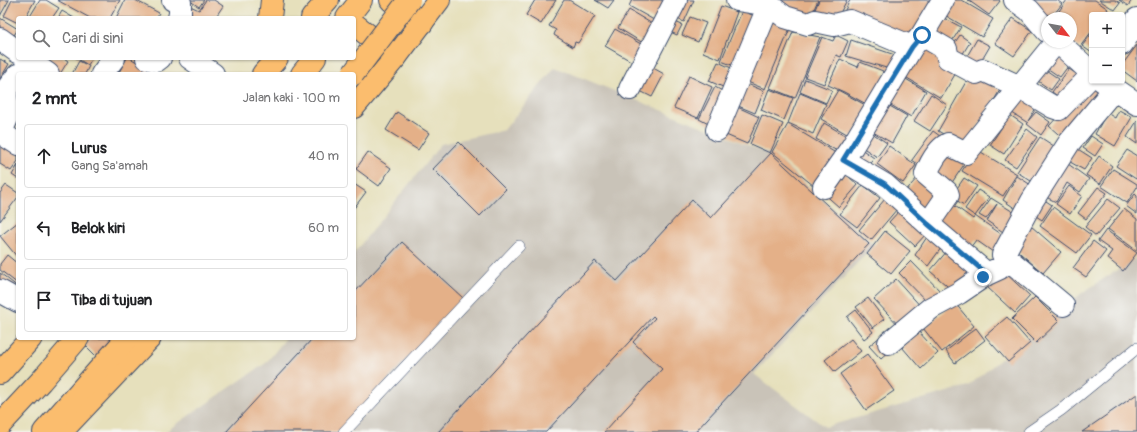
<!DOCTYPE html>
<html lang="id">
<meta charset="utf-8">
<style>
body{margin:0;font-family:Pangolin,sans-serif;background:#f2f2f2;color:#202124}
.controls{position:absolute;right:12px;top:12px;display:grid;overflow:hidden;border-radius:4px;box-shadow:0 1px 3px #0004}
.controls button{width:36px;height:36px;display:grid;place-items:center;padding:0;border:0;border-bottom:1px solid #e0e0e0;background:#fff;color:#202124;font:20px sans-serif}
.compass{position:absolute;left:1041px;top:12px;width:36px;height:36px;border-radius:50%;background:#fff;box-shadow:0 1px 3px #0004;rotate:121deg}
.stop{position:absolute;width:12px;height:12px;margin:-9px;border:3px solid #1f6fb2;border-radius:50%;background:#fff}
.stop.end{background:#1f6fb2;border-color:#fff;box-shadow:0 1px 4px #0008}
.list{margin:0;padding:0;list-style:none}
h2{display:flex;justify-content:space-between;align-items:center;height:52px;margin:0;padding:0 16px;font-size:17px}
h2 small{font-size:13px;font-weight:400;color:#757577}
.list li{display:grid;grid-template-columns:26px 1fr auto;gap:12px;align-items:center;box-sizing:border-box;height:64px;margin:0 8px 8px;padding:0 8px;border:1px solid #e0e0e0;border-radius:4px}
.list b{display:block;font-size:15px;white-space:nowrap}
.list p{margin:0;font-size:13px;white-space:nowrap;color:#757577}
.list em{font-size:13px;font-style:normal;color:#757577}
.icon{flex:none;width:22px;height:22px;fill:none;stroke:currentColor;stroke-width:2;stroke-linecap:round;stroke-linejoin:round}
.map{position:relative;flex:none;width:1137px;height:432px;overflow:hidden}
.search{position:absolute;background:#fff;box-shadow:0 1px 3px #0004;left:16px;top:16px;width:340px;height:44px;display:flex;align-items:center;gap:10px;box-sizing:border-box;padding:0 14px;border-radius:4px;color:#757577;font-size:15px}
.panel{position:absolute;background:#fff;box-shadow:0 1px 3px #0004;left:16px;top:72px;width:340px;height:268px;border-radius:4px}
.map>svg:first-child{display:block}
</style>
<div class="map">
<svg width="1137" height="432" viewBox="0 0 1137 432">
<rect width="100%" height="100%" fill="#f6f6f2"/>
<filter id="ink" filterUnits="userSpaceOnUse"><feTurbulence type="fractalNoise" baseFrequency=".025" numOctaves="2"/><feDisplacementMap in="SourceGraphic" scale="8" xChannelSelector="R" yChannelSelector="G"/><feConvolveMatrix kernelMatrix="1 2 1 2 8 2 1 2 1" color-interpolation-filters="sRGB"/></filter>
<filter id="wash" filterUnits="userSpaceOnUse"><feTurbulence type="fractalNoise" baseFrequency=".012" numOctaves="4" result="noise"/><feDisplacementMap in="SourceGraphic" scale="16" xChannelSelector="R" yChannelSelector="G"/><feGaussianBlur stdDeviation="0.9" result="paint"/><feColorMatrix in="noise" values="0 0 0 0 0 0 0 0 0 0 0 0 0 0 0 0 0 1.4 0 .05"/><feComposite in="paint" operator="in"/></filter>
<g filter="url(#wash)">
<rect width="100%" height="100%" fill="#e6e0bc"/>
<path fill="#c9c3b8" d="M555 67 775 156 874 245 754 374 825 427 968 386 1082 293 1137 257V432H165L266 363 286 338H354V253L441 144 504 130Z"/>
<g id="blocks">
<path fill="#e4b088" d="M0 0H9L0 16Z
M12 0H35L25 18H18V23L4 16Z
M40 0H46L59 8 52 18H29Z
M57 0H120L110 18H90Z
M125 0H135L159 13 156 18H116Z
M189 0H204L199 7Z
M206 0H214L223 6 215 18H182L188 5 199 10Z
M535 0H556L541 24 526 15Z
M564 0H569L595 16 578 43 575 42 573 47 554 35 556 30 549 26Z
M595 0H614L608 8Z
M632 0H661L671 6 661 24 629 6Z
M678 0H694L684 22 671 16Z
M779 0H818L808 23Z
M819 0H847L834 24 813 14Z
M850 0H937L917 34 906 35 843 14Z
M951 0H961L993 19 982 37 943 14Z
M968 0H999L1000 1 989 15Z
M1021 0H1057L1062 4 1051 18H1047Z
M1067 0H1095L1108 9 1106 12 1110 15H1092V31L1079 48 1071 41V18H1054Z
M1099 0H1115L1120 3 1115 10Z
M1119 0H1132L1128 6Z
M721 6 737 12 720 59 703 52Z
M629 10 659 28 648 46 618 28Z
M62 11 74 18H58Z
M742 11 760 18 740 68 721 61Z
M766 16 791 26 765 89 740 79Z
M690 17 706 23 698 42 682 35Z
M0 18 18 29 9 43 0 36Z
M944 18 961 27 949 46 933 37Z
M1013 18 1032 31 1014 56 995 43Z
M669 19 682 25 677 35 664 29Z
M615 29 646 47 636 64 605 46Z
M793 32 820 37 795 98 770 88Z
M1092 33V53L1082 46Z
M836 35 848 41 841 57 836 55 824 84 805 77 822 37 833 41Z
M960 35 970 42 959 60 948 53Z
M977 39 990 46 976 70 963 63Z
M851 40 898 56 893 70 846 56Z
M921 43 960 66 941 98 902 75Z
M1137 45V81L1122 70V65Z
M1050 51 1069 65 1060 77 1041 64Z
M42 58H64L68 61 60 74H58Z
M76 58H92L88 65Z
M127 58H130L157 74H118Z
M0 59 9 64 0 79Z
M840 59 858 67 860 62 883 71 882 74 891 79 870 106 844 92 828 85Z
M79 61 89 66 85 74H72Z
M718 62 738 71 730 90 709 81Z
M646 64 664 74 652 97 634 88Z
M1040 66 1059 79 1051 90 1032 77Z
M1069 69 1081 77 1064 101 1052 92Z
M971 73 1000 90 966 147 938 131Z
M899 75 926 91 911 117 884 101Z
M689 76 712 87 698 118 674 108Z
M805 79 832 90 826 103 800 92Z
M740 81 764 91 755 113 731 103Z
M1091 81 1107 96 1066 141 1049 126Z
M715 87 730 95 714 127 699 119Z
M769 89 793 98 784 120 761 110Z
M838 90 869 107 852 137 821 119Z
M1017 92 1038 105 1028 121 1036 112 1050 122 1041 135 1027 124 1028 123 1006 109Z
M800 93 826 104 813 134 788 123Z
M931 94 947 105 930 131 914 121Z
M881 101 907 116 892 143 866 128Z
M731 104 759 117 747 144 719 132Z
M1119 110 1132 117 1115 146 1095 134 1107 113 1115 118Z
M397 112 429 133 418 150 386 130Z
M762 115 783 124 770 153 750 144Z
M1010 115 1023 124 1004 154 990 145Z
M1137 121V144L1127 137Z
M824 123 855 141 846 156 816 139Z
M788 124 839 155 819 190 772 152Z
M866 129 887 143 877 157 856 143Z
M1027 129 1037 137 1016 167 1005 160Z
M933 131 944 139 924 168 912 160Z
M1091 136 1103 144 1095 156 1083 148Z
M1040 137 1057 148 1034 183 1017 172Z
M0 140 18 153V161L11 171 0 164Z
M459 142 506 189 480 216 433 169Z
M857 146 874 158 865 171 848 159Z
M889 146 916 165 903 183 877 164Z
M946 146 967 160 949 187 928 173Z
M1073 146 1092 158 1084 170 1065 159Z
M976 149 1017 174 1003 196 962 171Z
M1127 150 1137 156V178L1136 179 1116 166Z
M368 152 391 168 379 186 356 169Z
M771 153 869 244 695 432H604L662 369 633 342 655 318 653 316 546 432H438L595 261 617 281 692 200 711 218Z
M1099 156 1112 166 1100 184 1086 175Z
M1064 161 1089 179 1080 192 1067 183 1056 202 1042 195Z
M18 165V179L12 175Z
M840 169 858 185 839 207 821 191Z
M1113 169 1137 184V187L1127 203 1101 186Z
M1017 176 1034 187 1019 211 1003 200Z
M918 177 943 199 928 216 903 194Z
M964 178 977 186 964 205 951 197Z
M354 184 366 192 354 208Z
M6 185 18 193V197L0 221V193Z
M863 185 880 198 857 227 840 214Z
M1069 186 1082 196 1070 214 1056 204Z
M1098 187 1107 193 1086 219 1078 213Z
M978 190 989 197 975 216 965 209Z
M1135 194 1137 196V214L1126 206Z
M1040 197 1052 205 1042 220 1030 212Z
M991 198 1018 215 1006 234 987 221 997 204 986 219 979 215Z
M885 199 897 209 871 240 859 230Z
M1108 199 1120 208 1096 236 1085 227Z
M948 201 973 219 975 216 1004 236 993 252 976 240 970 248 933 221Z
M1053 207 1091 235 1077 253 1040 226Z
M1124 209 1137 219V251L1108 229Z
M899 211 926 234 915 246 889 222Z
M18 222V258L0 236Z
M1031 226 1061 252 1043 273 1013 247Z
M1106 230 1137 253 1123 271 1107 258 1112 251 1098 241Z
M885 231 910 251 891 274 867 254Z
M929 234 944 244 928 266 915 255Z
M1093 241 1106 251 1086 277 1073 268Z
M402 242 463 298 339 432H226L313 338H354V293Z
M948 250 972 271 954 292 930 271Z
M7 255 18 264V284L0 270V264Z
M911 261 943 294 930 305 899 273Z
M1002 270 1030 296 1015 313 987 287Z
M0 273 18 287 11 295 0 287Z
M896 279 923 309 902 329 874 299Z
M1035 297 1059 321 1036 343 1012 319Z
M868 298 884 319 873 328 856 307Z
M955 303 974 326 942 352 923 328Z
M856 310 873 332 864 339 847 317Z
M1007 317 1030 343 1008 362 985 336Z
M976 328 985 340 955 363 946 351Z
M919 332 938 353 921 369 902 347Z
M881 336 892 349 881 359 869 346Z
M92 338H115L97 357 85 345Z
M851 339 861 351 835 372 825 360Z
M867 354 894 391 866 410 840 374Z
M1137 394V432H1082Z"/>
</g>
</g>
<g filter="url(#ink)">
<use href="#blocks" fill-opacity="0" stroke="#394a6c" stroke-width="1"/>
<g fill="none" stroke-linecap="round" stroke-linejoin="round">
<g stroke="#394a6c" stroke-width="12">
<path id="service" d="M344 432 519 246
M1029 432 1061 410 1137 348"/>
</g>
<g stroke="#394a6c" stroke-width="24">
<path id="minor" d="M173 0 180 3V14L179 18
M737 0 769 5 785 17 808 24 815 21 834 25 850 21 912 47
M1015 0 1029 10 1047 31
M922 35 946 49 948 58 976 73 983 70 1020 87 1053 107 1059 109 1092 75
M0 39 18 52
M1058 42 1092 73
M1122 44 1135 24 1137 19
M25 58 48 74
M147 58 156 61 160 58
M190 58 213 74
M102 74 114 58
M1103 81 1137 104
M630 89 676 0
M717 130 769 5
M1 133 18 144
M0 134 9 114 6 96 7 89 18 75
M843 160 885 185 928 224 987 274
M824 187 852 147 912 47 922 35 943 0
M928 224 948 195 947 192 926 174C930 164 938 149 948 144L966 153 1056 42
M0 291 18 301
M1063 305 1003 255 1032 201 1069 143 1115 88
M889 343 931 308 959 293 987 274 1000 268"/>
</g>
<g stroke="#394a6c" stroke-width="24">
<path id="primary" d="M391 0 422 23
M354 24 396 57"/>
</g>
<g stroke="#394a6c" stroke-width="24">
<path id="trunk" d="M270 18 272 0
M312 18 328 0
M263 74 277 58
M354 107 396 57 439 0
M0 373 31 338
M61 432 150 338"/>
</g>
<g stroke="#394a6c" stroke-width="24">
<path id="motorway" d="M347 18 361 0
M302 74 315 58
M0 425 41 381 78 338
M44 432 127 338"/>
</g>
<use href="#service" stroke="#fff" stroke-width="11"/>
<use href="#minor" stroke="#fff" stroke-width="22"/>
<use href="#primary" stroke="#fbbd6e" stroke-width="22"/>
<use href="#trunk" stroke="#fbbd6e" stroke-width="22"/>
<use href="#motorway" stroke="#fbbd6e" stroke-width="22"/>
<g stroke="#394a6c" stroke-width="24" stroke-linecap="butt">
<path id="motorway-bridge" d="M353 74 409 0"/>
</g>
<use href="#motorway-bridge" stroke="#fbbd6e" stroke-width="22"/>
</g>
</g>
<g fill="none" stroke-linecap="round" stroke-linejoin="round" filter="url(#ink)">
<path stroke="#1f6fb2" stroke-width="5" d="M922 35 912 47 843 160 885 184 928 224 987 274 983 277"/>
</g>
</svg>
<div class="controls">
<button>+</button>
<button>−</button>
</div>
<svg class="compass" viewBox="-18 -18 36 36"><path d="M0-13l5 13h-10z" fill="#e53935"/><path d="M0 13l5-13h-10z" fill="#757577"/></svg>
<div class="stop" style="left:922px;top:35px"></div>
<div class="stop end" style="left:983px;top:277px"></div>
<div class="search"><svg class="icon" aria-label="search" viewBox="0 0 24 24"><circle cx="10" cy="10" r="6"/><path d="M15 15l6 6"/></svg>Cari di sini</div>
<section class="panel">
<h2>2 mnt<small>Jalan kaki · 100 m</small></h2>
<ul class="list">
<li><svg class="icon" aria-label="ahead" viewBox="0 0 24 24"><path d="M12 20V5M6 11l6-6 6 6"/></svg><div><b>Lurus</b><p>Gang Sa'amah</p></div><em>40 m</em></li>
<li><svg class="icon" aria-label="left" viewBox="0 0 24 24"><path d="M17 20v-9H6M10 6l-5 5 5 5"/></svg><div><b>Belok kiri</b></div><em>60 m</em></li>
<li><svg class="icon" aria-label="arrive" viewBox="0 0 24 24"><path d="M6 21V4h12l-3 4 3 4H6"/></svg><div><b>Tiba di tujuan</b></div></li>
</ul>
</section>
</div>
